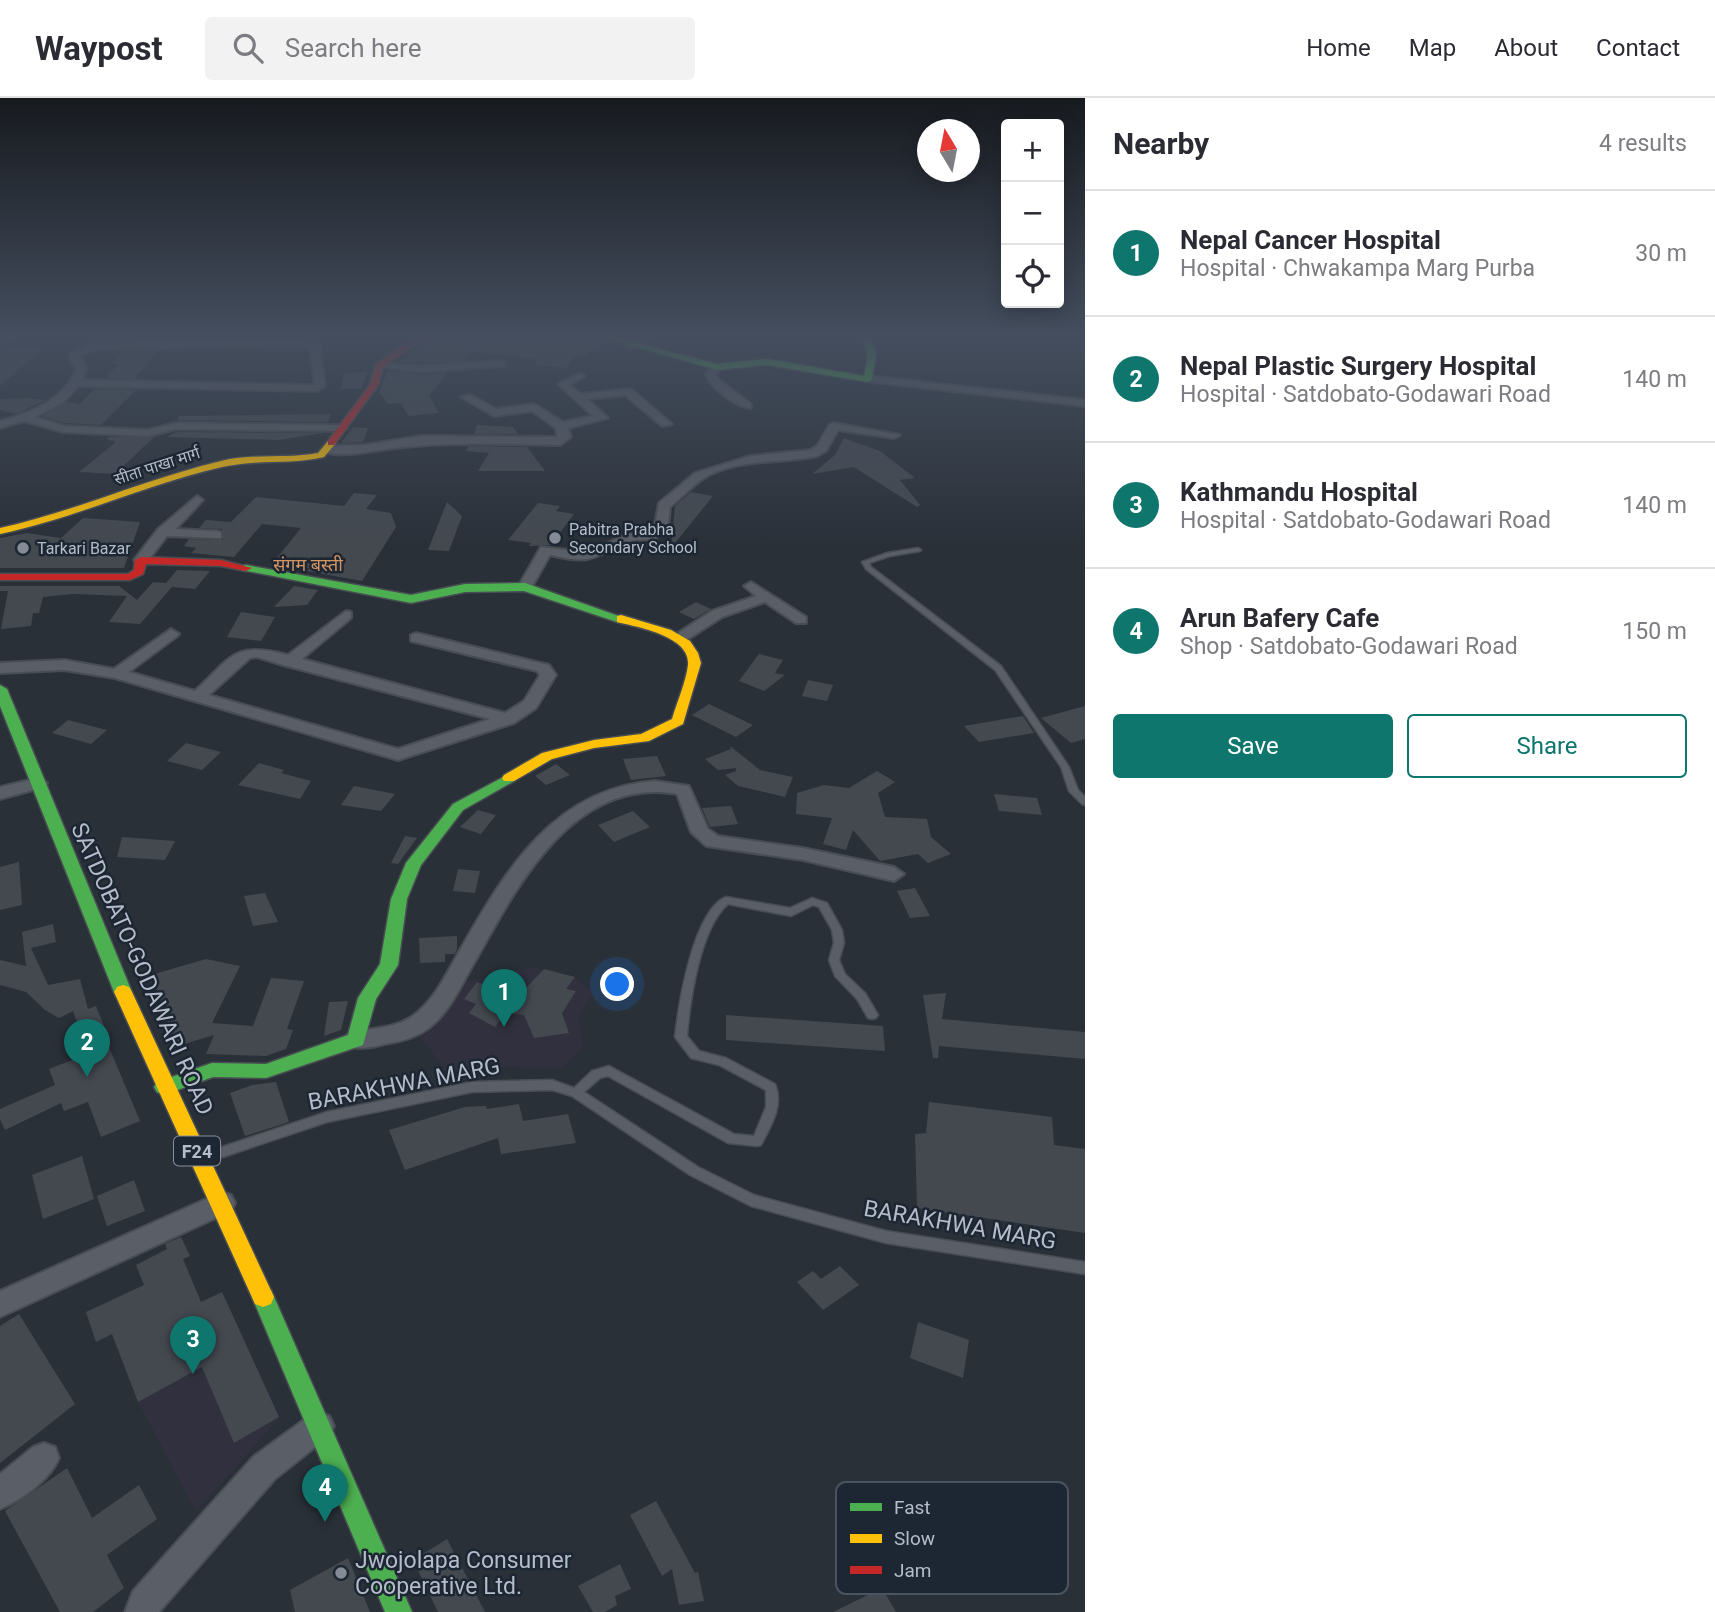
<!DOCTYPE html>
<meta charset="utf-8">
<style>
body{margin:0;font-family:Roboto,"Noto Sans Devanagari",sans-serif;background:#f2f2f3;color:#2b2b33}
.controls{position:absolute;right:21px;top:21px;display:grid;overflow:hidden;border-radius:7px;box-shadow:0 4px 18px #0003}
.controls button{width:63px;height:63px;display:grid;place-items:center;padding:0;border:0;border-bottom:2px solid #e1e1e2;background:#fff;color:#2b2b33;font:35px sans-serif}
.compass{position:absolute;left:917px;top:21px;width:63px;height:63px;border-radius:50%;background:#fff;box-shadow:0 4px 18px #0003;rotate:350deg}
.you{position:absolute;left:618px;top:887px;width:24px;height:24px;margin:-18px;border:5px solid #fff;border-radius:50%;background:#1a73e8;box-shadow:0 0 0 10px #1a73e833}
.badge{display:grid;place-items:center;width:46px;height:46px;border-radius:50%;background:#0f766e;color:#fff;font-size:23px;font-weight:700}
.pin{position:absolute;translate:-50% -58px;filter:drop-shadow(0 2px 4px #0008)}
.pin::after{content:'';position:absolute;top:37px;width:24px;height:21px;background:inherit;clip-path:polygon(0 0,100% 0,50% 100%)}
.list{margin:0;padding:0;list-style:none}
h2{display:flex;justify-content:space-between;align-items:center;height:91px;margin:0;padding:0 28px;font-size:30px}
h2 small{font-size:23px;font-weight:400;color:#7c7c81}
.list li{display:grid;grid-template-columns:46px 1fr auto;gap:21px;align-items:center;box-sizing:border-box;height:126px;padding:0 28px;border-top:2px solid #e1e1e2}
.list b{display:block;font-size:26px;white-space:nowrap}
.list p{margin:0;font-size:23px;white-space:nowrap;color:#7c7c81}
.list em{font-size:23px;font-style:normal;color:#7c7c81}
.actions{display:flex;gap:14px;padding:21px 28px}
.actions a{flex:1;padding:16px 0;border:2px solid #0f766e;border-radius:7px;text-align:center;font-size:24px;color:#0f766e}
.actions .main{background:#0f766e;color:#fff}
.icon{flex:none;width:38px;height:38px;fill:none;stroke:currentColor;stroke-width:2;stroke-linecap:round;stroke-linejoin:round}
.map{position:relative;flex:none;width:1085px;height:1514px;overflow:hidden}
header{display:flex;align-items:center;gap:42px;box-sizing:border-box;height:98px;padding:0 35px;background:#fff;border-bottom:2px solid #e1e1e2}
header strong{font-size:33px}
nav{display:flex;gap:38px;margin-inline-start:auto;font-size:24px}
.search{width:490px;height:63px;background:#f2f2f3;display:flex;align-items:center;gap:18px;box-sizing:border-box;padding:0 24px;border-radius:7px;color:#7c7c81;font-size:26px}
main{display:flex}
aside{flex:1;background:#fff}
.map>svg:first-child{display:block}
</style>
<header>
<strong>Waypost</strong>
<div class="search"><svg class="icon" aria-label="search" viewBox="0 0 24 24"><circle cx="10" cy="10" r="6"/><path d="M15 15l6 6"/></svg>Search here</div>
<nav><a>Home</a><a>Map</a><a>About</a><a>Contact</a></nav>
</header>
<main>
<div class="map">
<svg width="1085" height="1514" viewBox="0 0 1085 1514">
<rect width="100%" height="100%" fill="#2a3038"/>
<path fill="#31303e" d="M531 869 575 879 594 894 578 919 583 948 563 970 494 969 449 977 420 938 464 884Z
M222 1194 280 1319 196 1413 138 1304 116 1248Z"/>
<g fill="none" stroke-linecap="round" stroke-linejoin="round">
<path fill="#384963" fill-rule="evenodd" d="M27 235 0 249V236Z"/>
</g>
<path fill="#444950" d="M437 235H581L604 243 585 258 575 256 566 270 535 267 538 261 470 253 463 263 399 264Z
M0 249 9 250H44L0 288Z
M158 252 135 281 105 280 119 266H111L122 253Z
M388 272 420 277 447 275 429 298 439 315 408 318 401 305 388 306 379 294Z
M368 274 361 291H341L344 275Z
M94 291 136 292 101 327 64 325 42 318 67 304 80 306Z
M27 300 46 302 16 316 0 312V301Z
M331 316 328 324 177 322 179 318Z
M477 327 513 329 518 336H474Z
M353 329 368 330 363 344 341 345Z
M176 334 323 335 279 342 167 339Z
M109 339H154L115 376 79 374 116 344 106 341Z
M844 340 880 353 915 380 900 382 920 407 917 409 854 369 812 376 835 357Z
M468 348 527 349 545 373H478L489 355 466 353Z
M691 394 713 398 671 450 675 408Z
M354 395 377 397 366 411 391 415 396 429 362 483 307 473 310 470 272 466 301 430 262 426 234 459 191 455 196 450 184 448 189 441 223 442 222 431 199 430 206 422 231 424 256 399 344 408Z
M447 404 462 418 449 453 428 452Z
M538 405 560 408 556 413 574 416 551 447 529 448 531 445 508 442Z
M83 420 140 424 124 470H0V440L27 435 61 440Z
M177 472 210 473 195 491 172 489 140 526 109 524 127 498 73 496 43 499 39 515H33L31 528 1 531 8 493H0V488H119L137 502 153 484 166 485Z
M294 488 318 492 307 507 274 509Z
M696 504 711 511 694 521 679 514Z
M241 514 275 519 261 543 227 539Z
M759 556 783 562 775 575 785 577 764 593 739 583Z
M808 582 833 587 827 603 802 598Z
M709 606 753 627 736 639 692 617Z
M1085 608V641L1071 645 1041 620Z
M1023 618 1034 635 979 644 964 628Z
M68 622 107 632 91 646 52 635Z
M186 645 221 654 202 672 167 663Z
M730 648 760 672 793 679 785 699 738 688 725 677 736 673V670L718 672 705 661 731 651Z
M657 658 666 678 631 682 623 661Z
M259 665 284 672 281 675 311 683 300 701 238 687Z
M556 666 570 677 546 687 535 678Z
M877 673 895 684 878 695 885 719 927 721 931 739 951 756 928 765 918 756 880 763 853 732 846 752 823 746 832 720 796 716 797 695 824 687 849 690Z
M354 688 395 696 381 713 341 707Z
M994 696 1037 700 1042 717 999 713Z
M731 708 738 726 710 729 702 710Z
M478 712 496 717 481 736 460 729Z
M633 713 650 729 614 744 598 727Z
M405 738 417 740 398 766 391 765Z
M122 739 175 743 165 762 117 759Z
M19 764 22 807 0 812V769Z
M458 771 480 773 475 795 453 793Z
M915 790 930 818 910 820 897 793Z
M265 795 278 824 253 828 244 798Z
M53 826 56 844 31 850 48 887 80 881 88 911 96 908 109 941 106 942 140 1023 101 1039 88 1004 64 1013 61 1005 5 1032 0 1021V1011L55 987 49 971 88 956 73 913 59 920 45 912 26 894 0 887V862L26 868 22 834Z
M457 838V851L455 856H445V864L420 865 419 840Z
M206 861 240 868 212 925 253 928 271 880 304 883 287 931 293 932 286 951 266 958 206 956 214 937 174 949 161 913 165 911 151 877Z
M544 871 575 879 566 891 576 893 562 915 569 935 534 940 524 917 506 915 495 929 469 915 476 906 464 901 477 884 499 893 509 884 524 892Z
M946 895 942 921 1085 934V961L939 948 938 960H933L923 897Z
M348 903 341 932 324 938 329 904Z
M726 917 883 928 885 953 726 942Z
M276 984 289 1024 245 1038 230 995 252 987Z
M929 1004 1052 1019 1054 1047 1085 1051V1135L917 1110 915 1036 926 1035Z
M519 1006 523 1023 568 1016 576 1045 501 1056 498 1040 405 1072 389 1032 465 1009 486 1008 487 1011Z
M82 1058 94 1101 43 1121 32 1077Z
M134 1082 145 1113 107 1128 97 1098Z
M181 1139 190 1158 183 1161 201 1204 222 1194 279 1319 234 1345 202 1269 138 1304 112 1236 96 1244 86 1214 144 1187 136 1167 167 1151 165 1146Z
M840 1168 859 1187 823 1212 797 1184 813 1173 821 1181Z
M19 1216 75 1306 0 1365V1228Z
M918 1224 969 1242 963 1280 910 1260Z
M67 1370 92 1420 139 1387 157 1421 107 1457 124 1490 93 1514H60L5 1413Z
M656 1403 695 1475 698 1474 704 1503 679 1507 672 1471 662 1478 630 1417Z
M447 1441 485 1514H438L413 1462Z
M348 1460 370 1514H295L290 1492Z
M620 1466 631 1491 615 1498 617 1507 605 1514H593L578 1488Z
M882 1490 896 1514H833Z"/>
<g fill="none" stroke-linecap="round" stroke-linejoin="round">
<g stroke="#484c53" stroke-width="3">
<path id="lane" d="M918 450 921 452 920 453 890 458 869 465 871 469 1001 568 1069 669 1078 692 1085 699V707L1082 706 1069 693 1061 669 995 572 866 471 862 464 887 455Z
M726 799 790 810 812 800 827 805 842 832 844 845 839 862 845 876 865 895 878 917 876 920 872 921 868 920 857 901 835 878 829 862 834 845 832 832 819 809 813 807 791 818 728 806C700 830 690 902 687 938L699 953 726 960 775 986C784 1007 771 1028 761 1047L757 1048 728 1045 608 978 600 980 584 994 698 1069 754 1097 886 1133 1085 1164V1176L886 1145 751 1108 690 1077 572 998 552 992 472 994 327 1024 205 1065 201 1064 199 1060 201 1056 327 1014 472 984 552 982 574 990 592 973 609 968 734 1036 754 1038 766 1009V992L719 967 691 960 675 939C679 905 693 813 726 799Z"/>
</g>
<g stroke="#484c53" stroke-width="4">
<path id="street" d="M107 235H117L107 245 308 241V235H318L325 288 317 293 78 288 64 304 35 319 64 328 148 332 176 325 341 327 347 330 341 333 176 331 148 338 63 334 24 323 0 330V323C33 314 64 302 77 270L71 264 70 255 97 243ZM309 247 315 287 82 282 87 270 79 258 96 251Z
M645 235H656L635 250H627V246Z
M500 263 504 264V268L420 274 374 268 379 265 420 268Z
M717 266 722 269 716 276 717 280 751 306V310C738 311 708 288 706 275Z
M580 275 585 278 570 287 581 296 631 291 672 326 662 328 625 297 587 301 608 320 568 330 571 339 560 347C498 346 436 343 374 353 361 355 332 360 321 352L327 348 365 347 421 338 557 339 556 330 532 313 494 318 461 299 470 297 496 311 534 306 563 324 593 318 558 286Z
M868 278 1085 302V308L864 283V279Z
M834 325 900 337 894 340 838 332 826 353 817 358C781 366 737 360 704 380 692 388 681 400 670 409L668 428 655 441C647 442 639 441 632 443 593 457 597 468 550 457L530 492 525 493 518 489 541 449 586 454 628 436 647 434 655 427 659 405 695 375 751 358 810 352 817 348 830 326Z
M197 398 203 402 176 431 216 433 221 434V440L167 438 146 465H136L134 462 158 431Z
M751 484 806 519V525H796L765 504 722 519 685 543H675V537L712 513 756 498 744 488Z
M346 513 351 514V520L302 561 505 615 524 603 540 577 537 573 411 543V537L416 535 549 567 556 577 536 610 514 625 398 662 115 580 64 572 0 575V565L64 562 114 571 171 531 179 536 176 539 129 574 195 593C233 558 233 543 288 557ZM257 559 283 567 490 621 398 651 209 597 250 560Z
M38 680 47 685 44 689 0 701V689Z
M655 683 689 688 708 731 718 738 803 750 894 769 904 776 894 783 803 762 706 748 691 734 677 696C575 678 518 786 477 860 463 883 451 913 429 930 417 939 400 944 385 946 373 949 360 952 348 948L345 942 348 936C370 929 394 932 414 917 435 901 447 875 460 852 505 773 554 690 655 683Z
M222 1094 231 1097 235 1105 231 1113 0 1219V1193Z
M319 1313 329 1318 334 1328 329 1338 275 1381 159 1514H125L133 1493 253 1359 309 1318Z
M44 1345 55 1349 59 1360C51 1381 20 1403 0 1411V1376L33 1349Z"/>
</g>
<g stroke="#484c53" stroke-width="3">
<path id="fast" d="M587 235H599L717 266 767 261 864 278 868 258 861 235H869L876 258 872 281 868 284 767 267 717 272Z
M246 467 411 497 465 486 525 485 627 521 621 525 617 524 524 493 465 494 411 505 242 472V468Z
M0 587 7 591 132 894 129 899H117L114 894 0 608Z
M509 676 516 680 514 683 463 712 421 767 407 801 398 867 376 901 363 947 266 980 213 979 164 997 157 994 154 989 157 984 212 965 266 966 348 937 358 900 380 866 391 801 406 765 453 706Z
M263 1189 271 1192 412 1514H385L252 1199 255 1192Z"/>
</g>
<g stroke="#484c53" stroke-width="3">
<path id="slow" d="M328 343 336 345 324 359C291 367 256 361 222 369 147 386 76 420 0 436V430C76 413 146 381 221 363 253 355 286 361 318 355Z
M621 517 671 532 690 543 698 555 701 565 683 626 649 643 594 650 552 661 514 683H504L502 680 504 677 542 655 594 642 641 636 672 621C677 604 686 584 688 567 691 538 637 529 617 524V518Z
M123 887 129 889 132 894 274 1199 271 1206 263 1209 255 1206 114 894 117 889Z"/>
</g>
<g stroke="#484c53" stroke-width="3">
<path id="jam" d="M423 235H432L383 269 378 287 334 347H328V343L370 287 376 266Z
M141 459 221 462 252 470 246 473 221 468 146 466 143 476 130 482H0V476H128L134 472 135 462Z"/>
</g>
<use href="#lane" fill="#5a5e66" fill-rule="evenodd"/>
<use href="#street" fill="#5a5e66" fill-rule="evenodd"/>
<use href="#fast" fill="#4caf50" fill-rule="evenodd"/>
<use href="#slow" fill="#ffc107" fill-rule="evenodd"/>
<use href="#jam" fill="#c62828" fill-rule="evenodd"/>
</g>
<linearGradient id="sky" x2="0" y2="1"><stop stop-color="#171a1f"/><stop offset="0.53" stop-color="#444e5e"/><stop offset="1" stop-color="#444e5e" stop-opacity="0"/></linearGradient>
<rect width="1085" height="447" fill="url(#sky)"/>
<g fill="#848b96" stroke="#1d2633" stroke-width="2.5">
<circle cx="555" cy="440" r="7"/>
<circle cx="23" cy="450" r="7"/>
<circle cx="341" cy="1475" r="7"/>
</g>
<g text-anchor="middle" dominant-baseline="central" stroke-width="5" stroke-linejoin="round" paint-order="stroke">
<g font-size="16" fill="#b4bcc9" stroke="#1d2633">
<text transform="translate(157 368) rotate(-18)">सीता पाखा मार्ग</text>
</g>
<g font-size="16" fill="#b4bcc9" stroke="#1d2633" text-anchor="start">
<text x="569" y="431">Pabitra Prabha<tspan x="569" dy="18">Secondary School</tspan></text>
<text x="37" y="450">Tarkari Bazar</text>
</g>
<g font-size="18" fill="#d59563" stroke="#1d2633">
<text x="308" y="466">संगम बस्ती</text>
</g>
<rect fill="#1d2633" stroke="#878f9c" stroke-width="2" x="174" y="1038.5" width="46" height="29" rx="5"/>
<g font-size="18" font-weight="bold" fill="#b4bcc9">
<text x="197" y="1053">F24</text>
</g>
<g font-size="23" fill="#b4bcc9" stroke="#1d2633">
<text transform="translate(142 871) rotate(66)">SATDOBATO-GODAWARI ROAD</text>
<text transform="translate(404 986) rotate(-11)">BARAKHWA MARG</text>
<text transform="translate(960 1127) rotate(10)">BARAKHWA MARG</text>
</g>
<g font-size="23" fill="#b4bcc9" stroke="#1d2633" text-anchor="start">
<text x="355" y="1462">Jwojolapa Consumer<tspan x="355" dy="26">Cooperative Ltd.</tspan></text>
</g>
</g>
<rect x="836" y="1384" width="232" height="112" rx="10" fill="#1d2633" stroke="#4a5360" stroke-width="2"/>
<rect x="850" y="1405" width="32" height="8" fill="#4caf50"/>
<rect x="850" y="1436" width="32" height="9" fill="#ffc107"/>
<rect x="850" y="1468" width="32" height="8" fill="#c62828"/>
<g font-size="19" fill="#b4bcc9">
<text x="894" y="1416">Fast</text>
<text x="894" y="1447">Slow</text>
<text x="894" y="1479">Jam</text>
</g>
</svg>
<div class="controls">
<button>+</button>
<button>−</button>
<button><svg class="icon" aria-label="locate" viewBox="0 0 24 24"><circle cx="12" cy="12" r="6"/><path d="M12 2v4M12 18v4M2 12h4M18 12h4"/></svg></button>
</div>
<svg class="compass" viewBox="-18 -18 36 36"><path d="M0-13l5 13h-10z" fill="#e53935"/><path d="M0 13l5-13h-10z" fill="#7c7c81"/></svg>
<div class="you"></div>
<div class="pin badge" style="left:504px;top:929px">1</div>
<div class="pin badge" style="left:87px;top:979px">2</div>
<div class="pin badge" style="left:193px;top:1276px">3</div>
<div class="pin badge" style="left:325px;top:1424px">4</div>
</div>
<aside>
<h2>Nearby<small>4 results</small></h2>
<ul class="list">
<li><span class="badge">1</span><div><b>Nepal Cancer Hospital</b><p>Hospital · Chwakampa Marg Purba</p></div><em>30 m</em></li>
<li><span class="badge">2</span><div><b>Nepal Plastic Surgery Hospital</b><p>Hospital · Satdobato-Godawari Road</p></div><em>140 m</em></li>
<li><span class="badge">3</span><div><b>Kathmandu Hospital</b><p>Hospital · Satdobato-Godawari Road</p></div><em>140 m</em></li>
<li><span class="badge">4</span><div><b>Arun Bafery Cafe</b><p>Shop · Satdobato-Godawari Road</p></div><em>150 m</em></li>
</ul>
<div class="actions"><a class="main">Save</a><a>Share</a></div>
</aside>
</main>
